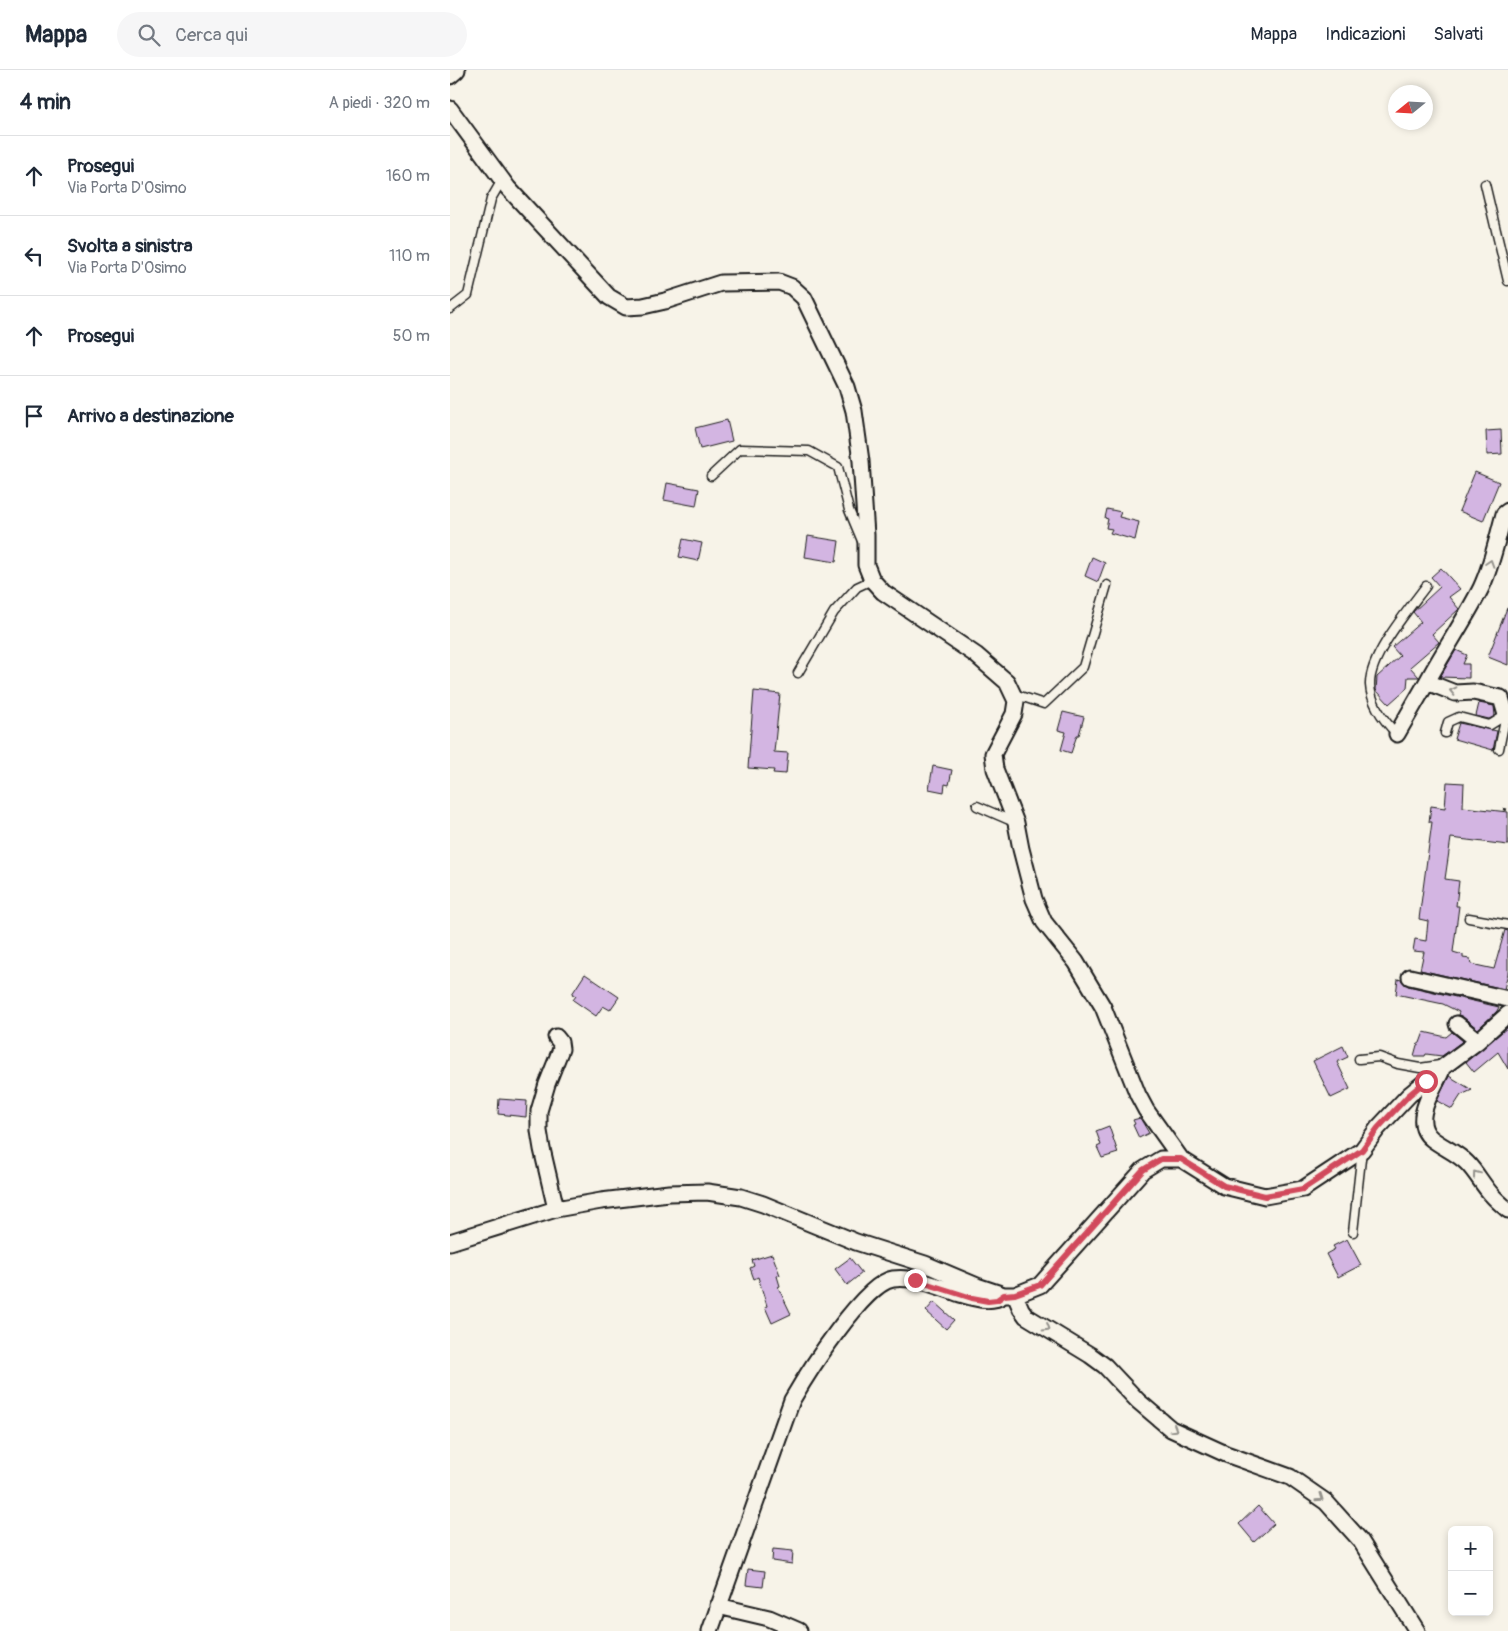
<!DOCTYPE html>
<html lang="it">
<meta charset="utf-8">
<style>
body{margin:0;font-family:Pangolin,sans-serif;background:#f6f6f7;color:#1f2937}
.controls{position:absolute;right:15px;bottom:15px;display:grid;overflow:hidden;border-radius:8px;box-shadow:0 2px 8px #0003}
.controls button{width:45px;height:45px;display:grid;place-items:center;padding:0;border:0;border-bottom:1px solid #e0e1e3;background:#fff;color:#1f2937;font:25px sans-serif}
.compass{position:absolute;left:938px;top:15px;width:45px;height:45px;border-radius:50%;background:#fff;box-shadow:0 2px 8px #0003;rotate:252deg}
.stop{position:absolute;width:15px;height:15px;margin:-11px;border:4px solid #d1495b;border-radius:50%;background:#fff}
.stop.end{background:#d1495b;border-color:#fff;box-shadow:0 1px 5px #0008}
.list{margin:0;padding:0;list-style:none}
h2{display:flex;justify-content:space-between;align-items:center;height:65px;margin:0;padding:0 20px;font-size:21px}
h2 small{font-size:16px;font-weight:400;color:#747a83}
.list li{display:grid;grid-template-columns:32px 1fr auto;gap:15px;align-items:center;box-sizing:border-box;height:80px;padding:0 20px;border-top:1px solid #e0e1e3}
.list b{display:block;font-size:19px;white-space:nowrap}
.list p{margin:0;font-size:16px;white-space:nowrap;color:#747a83}
.list em{font-size:16px;font-style:normal;color:#747a83}
.icon{flex:none;width:28px;height:28px;fill:none;stroke:currentColor;stroke-width:2;stroke-linecap:round;stroke-linejoin:round}
.map{position:relative;flex:none;width:1058px;height:1561px;overflow:hidden}
header{display:flex;align-items:center;gap:30px;box-sizing:border-box;height:70px;padding:0 25px;background:#fff;border-bottom:1px solid #e0e1e3}
header strong{font-size:24px}
nav{display:flex;gap:28px;margin-inline-start:auto;font-size:18px}
.search{width:350px;height:45px;background:#f6f6f7;display:flex;align-items:center;gap:12px;box-sizing:border-box;padding:0 18px;border-radius:28px;color:#747a83;font-size:19px}
main{display:flex}
aside{flex:1;background:#fff}
.map>svg:first-child{display:block}
</style>
<header>
<strong>Mappa</strong>
<div class="search"><svg class="icon" aria-label="search" viewBox="0 0 24 24"><circle cx="10" cy="10" r="6"/><path d="M15 15l6 6"/></svg>Cerca qui</div>
<nav><a>Mappa</a><a>Indicazioni</a><a>Salvati</a></nav>
</header>
<main>
<aside>
<h2>4 min<small>A piedi · 320 m</small></h2>
<ul class="list">
<li><svg class="icon" aria-label="ahead" viewBox="0 0 24 24"><path d="M12 20V5M6 11l6-6 6 6"/></svg><div><b>Prosegui</b><p>Via Porta D'Osimo</p></div><em>160 m</em></li>
<li><svg class="icon" aria-label="left" viewBox="0 0 24 24"><path d="M17 20v-9H6M10 6l-5 5 5 5"/></svg><div><b>Svolta a sinistra</b><p>Via Porta D'Osimo</p></div><em>110 m</em></li>
<li><svg class="icon" aria-label="ahead" viewBox="0 0 24 24"><path d="M12 20V5M6 11l6-6 6 6"/></svg><div><b>Prosegui</b></div><em>50 m</em></li>
<li><svg class="icon" aria-label="arrive" viewBox="0 0 24 24"><path d="M6 21V4h12l-3 4 3 4H6"/></svg><div><b>Arrivo a destinazione</b></div></li>
</ul>
</aside>
<div class="map">
<svg width="1058" height="1561" viewBox="0 0 1058 1561">
<rect width="100%" height="100%" fill="#f7f3e8"/>
<filter id="ink" filterUnits="userSpaceOnUse"><feTurbulence type="fractalNoise" baseFrequency=".02" numOctaves="2"/><feDisplacementMap in="SourceGraphic" scale="10" xChannelSelector="R" yChannelSelector="G"/><feConvolveMatrix kernelMatrix="1 2 1 2 8 2 1 2 1" color-interpolation-filters="sRGB"/></filter>
<g filter="url(#ink)">
<path fill="#d3b5e2" stroke="#1c1c1c" d="M277 350 282 371 250 379 245 358Z
M1051 360 1052 384 1037 385 1036 361Z
M1025 402 1049 412 1033 451 1009 441Z
M217 413 249 419 246 436 214 430Z
M657 439 671 442 669 447 689 452 685 470 660 463 662 459 656 458 658 449 655 448Z
M358 466 389 471 386 492 355 487Z
M233 469 252 473 248 491 229 487Z
M642 487 655 493 648 512 635 506Z
M991 498 1010 519 999 527 1009 539 982 564 989 572 960 597 969 607H958L957 618 939 634 926 620 927 607 950 586 942 577 971 552 963 542 990 517 981 507Z
M1057 538H1058V595L1038 587Z
M1006 580 1017 585 1013 594H1019V608L990 607Z
M304 621 330 624 324 682 338 683 336 704 323 703 324 700 298 698Z
M1029 633 1044 636 1045 646 1039 649 1026 646Z
M613 642 634 647 629 665H627L621 683 611 680 616 662 608 660Z
M1009 653 1047 661 1043 680 1004 669Z
M483 696 502 700 499 715 495 714 494 722 479 719Z
M997 712 1014 713 1013 737 1058 742V775L1001 768 995 809 1009 811 1006 836H1009L1003 882 1013 885V888L1020 889 1021 894 1044 899 1055 860 1058 861V903L1054 919 970 900 974 882 963 881 965 869 976 871 978 851 969 849 982 752H979L981 736 995 738Z
M135 904 169 927 160 940 153 936 146 946 123 930 126 926 122 924Z
M948 909 951 910 958 916 1049 937 1047 941 1028 959 1013 947 1008 945 1009 942 993 934 946 924Z
M1058 957V999L1048 982 1024 1002 1016 992Z
M974 962 996 967 1002 962 1013 971 992 986 976 984 975 986H964L967 975 970 973Z
M893 976 898 987 887 992 900 1019 881 1028 863 991Z
M999 1006 1022 1020 1011 1025 1002 1039 987 1031Z
M49 1029 77 1031 76 1047 48 1044Z
M690 1048 699 1063 689 1068 683 1055 685 1054 683 1050Z
M659 1056 668 1083 652 1088 647 1077 651 1075 646 1061Z
M897 1169 911 1195 888 1207 876 1184 885 1179 883 1176Z
M322 1184 330 1205 327 1206 330 1216 328 1217 341 1244 322 1253 315 1237 317 1236 308 1207 304 1209 300 1198 304 1196 302 1190Z
M400 1188 412 1203 397 1215 385 1199Z
M484 1232 504 1250 496 1259 476 1241Z
M808 1436 824 1454 804 1472 789 1454Z
M323 1479 343 1481 342 1494 322 1491Z
M298 1499 315 1501 313 1517 296 1515Z"/>
<g fill="none" stroke-linecap="round" stroke-linejoin="round">
<g stroke="#1c1c1c" stroke-width="11">
<path id="service" d="M1035 114 1058 211
M0 239 18 225 41 129 52 110
M261 406 290 379 359 381 388 397 399 440 412 471
M348 603 384 542 407 517 422 510
M564 624 594 634 633 597 657 515
M995 663 998 652 1009 647 1040 655 1056 645 1049 679
M947 664C934 651 921 634 920 615 919 586 959 539 976 516
M527 736 564 752
M1019 848 1058 855
M909 989 929 987 948 994 970 998 990 995
M903 1162 912 1080"/>
</g>
<g stroke="#1c1c1c" stroke-width="19">
<path id="minor" d="M0 6 7 0
M0 39 58 118 159 227 176 237 193 236 215 231 271 213 329 212 342 217 354 228 397 317 404 341 411 391 416 465V495L422 510 433 522 526 585 557 612 566 631 564 644 543 684 545 699 566 753 571 779 584 829 594 852 626 892 653 937 688 1025 696 1040 731 1089
M1051 628 1023 622 1005 623 977 612C994 580 1015 550 1031 518 1042 495 1047 469 1054 444L1058 441
M1051 628 1056 645 1058 646
M947 664 977 612
M960 907 1058 929
M1007 954 1028 971
M106 967 110 972 111 979 97 1014 89 1041V1061L92 1079 106 1139
M991 1002C983 1020 960 1052 982 1069 994 1078 1007 1083 1017 1093 1026 1102 1032 1114 1041 1124 1046 1130 1052 1135 1058 1140
M0 1172 106 1139 151 1131 219 1123 257 1122 291 1127 313 1134 406 1172 475 1194 527 1216 554 1225H565L590 1215 693 1100 711 1089H731L774 1116 815 1126 853 1119 912 1080 928 1058 959 1025 993 997 1028 971 1058 944
M565 1225 571 1239 576 1246 640 1285 655 1296 688 1331 721 1359 776 1384 840 1407 876 1432 910 1470 967 1561
M268 1536 319 1548 349 1561
M260 1561 342 1330C357 1304 414 1213 443 1209 465 1206 489 1217 510 1224 525 1228 540 1234 554 1225"/>
</g>
<path stroke="#1c1c1c" stroke-width="2.5" stroke-dasharray="4 4" stroke-linecap="butt" d="M1053 739 1058 740"/>
<use href="#service" stroke="#f7f3e8" stroke-width="8"/>
<use href="#minor" stroke="#f7f3e8" stroke-width="15"/>
</g>
<defs><path id="oneway-chevron" d="M-2-3.5L2.5 0L-2 3.5" fill="none" stroke-width="1.6" stroke-linecap="round" stroke-linejoin="round" transform="scale(1.25)"/></defs>
<g stroke="#94928c">
<use href="#oneway-chevron" transform="translate(1040 493) rotate(-72)"/>
<use href="#oneway-chevron" transform="translate(1003 621) rotate(-167)"/>
<use href="#oneway-chevron" transform="translate(1026 1104) rotate(-127)"/>
<use href="#oneway-chevron" transform="translate(597 1258) rotate(31)"/>
<use href="#oneway-chevron" transform="translate(724 1359) rotate(30)"/>
<use href="#oneway-chevron" transform="translate(870 1428) rotate(35)"/>
</g>
</g>
<g fill="none" stroke-linecap="round" stroke-linejoin="round" filter="url(#ink)">
<path stroke="#d1495b" stroke-width="6" d="M465 1210 522 1228 538 1231 547 1230 554 1225 565 1224 590 1215 693 1100 711 1089H731L774 1116 815 1126 853 1119 912 1080 928 1058 959 1025 976 1011"/>
</g>
</svg>
<div class="controls">
<button>+</button>
<button>−</button>
</div>
<svg class="compass" viewBox="-18 -18 36 36"><path d="M0-13l5 13h-10z" fill="#e53935"/><path d="M0 13l5-13h-10z" fill="#747a83"/></svg>
<div class="stop" style="left:976px;top:1011px"></div>
<div class="stop end" style="left:465px;top:1210px"></div>
</div>
</main>
